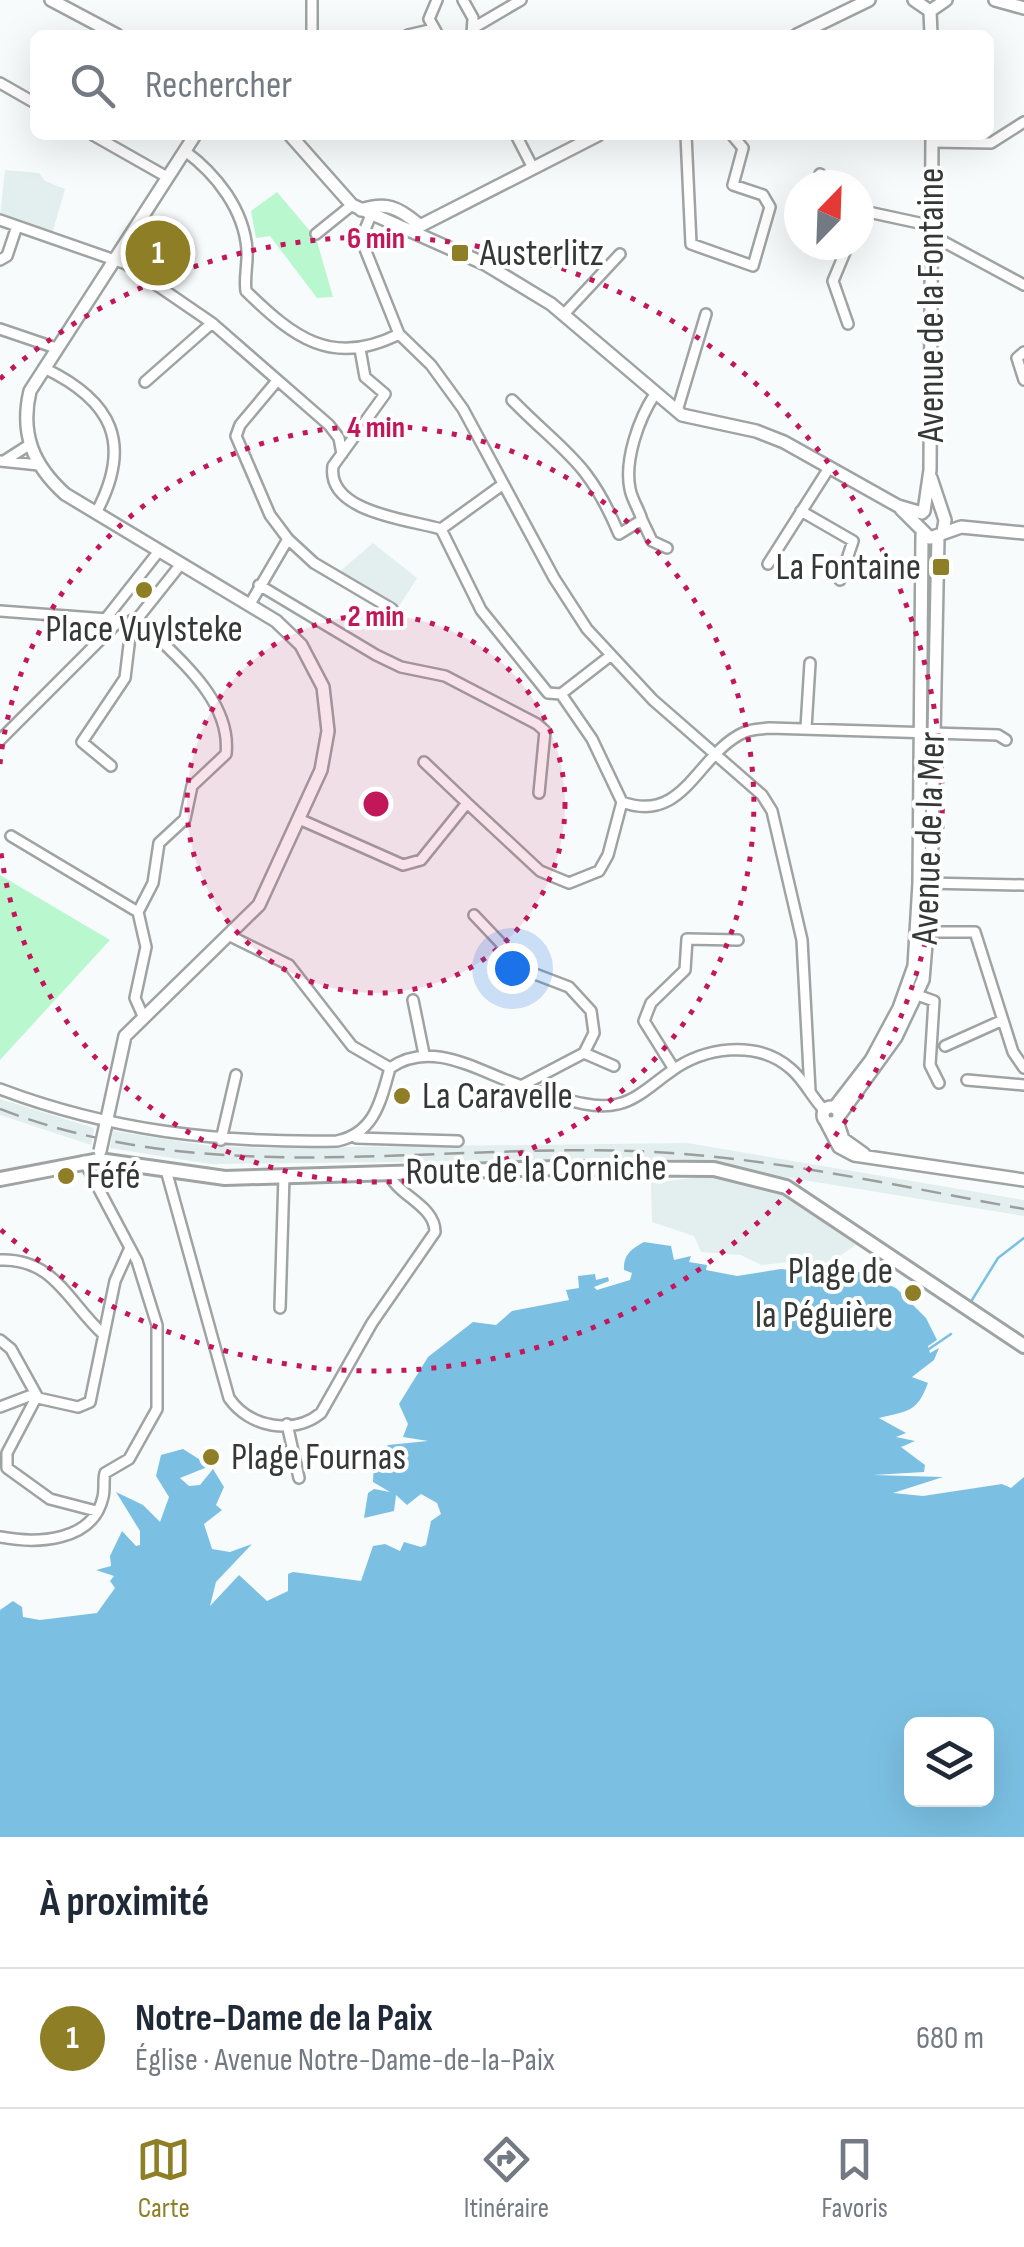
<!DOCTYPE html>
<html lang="fr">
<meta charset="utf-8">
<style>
body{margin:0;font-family:"Sofia Sans Condensed",sans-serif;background:#f2f2f3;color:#1f2937}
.controls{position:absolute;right:30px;bottom:30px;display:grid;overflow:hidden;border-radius:15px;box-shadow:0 10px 40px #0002}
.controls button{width:90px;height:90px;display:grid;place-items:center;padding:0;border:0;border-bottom:2px solid #e0e1e3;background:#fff;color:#1f2937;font:50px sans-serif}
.compass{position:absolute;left:784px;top:170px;width:90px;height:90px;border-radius:50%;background:#fff;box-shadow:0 10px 40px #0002;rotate:23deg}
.you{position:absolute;left:512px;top:968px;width:35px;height:35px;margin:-25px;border:8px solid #fff;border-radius:50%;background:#1a73e8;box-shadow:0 0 0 15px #1a73e833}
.badge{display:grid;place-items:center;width:65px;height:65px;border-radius:50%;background:#8e7f26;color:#fff;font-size:32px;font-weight:700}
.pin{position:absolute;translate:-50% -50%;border:5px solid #fff;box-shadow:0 2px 10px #0006}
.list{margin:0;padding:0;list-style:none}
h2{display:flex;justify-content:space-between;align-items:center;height:130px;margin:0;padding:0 40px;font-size:42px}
h2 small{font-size:32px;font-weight:400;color:#747a83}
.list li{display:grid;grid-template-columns:65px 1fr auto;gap:30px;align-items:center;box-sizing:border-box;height:140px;padding:0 40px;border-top:2px solid #e0e1e3}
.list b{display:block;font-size:38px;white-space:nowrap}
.list p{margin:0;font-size:32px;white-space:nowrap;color:#747a83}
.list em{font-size:32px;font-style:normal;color:#747a83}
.icon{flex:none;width:55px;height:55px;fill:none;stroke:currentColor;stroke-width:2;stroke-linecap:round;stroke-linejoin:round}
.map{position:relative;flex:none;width:1024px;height:1837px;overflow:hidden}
.search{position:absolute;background:#fff;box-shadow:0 10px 40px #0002;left:30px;right:30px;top:30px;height:110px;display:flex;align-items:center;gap:25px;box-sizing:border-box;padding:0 35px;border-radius:15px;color:#747a83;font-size:38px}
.sheet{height:270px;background:#fff}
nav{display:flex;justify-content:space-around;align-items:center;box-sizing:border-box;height:140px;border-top:2px solid #e0e1e3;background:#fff;font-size:28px;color:#747a83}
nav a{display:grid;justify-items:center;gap:5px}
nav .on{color:#8e7f26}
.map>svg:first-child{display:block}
</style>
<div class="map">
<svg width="1024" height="1837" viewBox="0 0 1024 1837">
<rect width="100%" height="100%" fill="#f7fbfb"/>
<path fill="#e2efee" d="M5 170 39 173 45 181 65 189 52 234 0 216Z
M373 543 417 578 398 608 338 573Z
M0 1099 94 1128 91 1145 0 1115Z
M113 1131 211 1146 269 1148 687 1143 1024 1200V1216L675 1159 210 1164 110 1148Z
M708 1176 774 1188 856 1245 822 1268 789 1262 761 1265 741 1255 701 1252 694 1236 652 1222 651 1183Z"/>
<path fill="#b9f8cf" d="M277 192 316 238 333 297 317 298 270 236 256 238 251 211Z
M0 875 110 940 0 1060Z"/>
<path fill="#7bc0e3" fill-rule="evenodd" d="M644 1242 671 1246 674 1260 691 1256 689 1262 707 1265 706 1270 737 1276 781 1269 839 1276 859 1272 896 1288 926 1318 937 1340 928 1346 930 1353 939 1348 934 1360 912 1377 928 1383C917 1413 907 1411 879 1418L906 1433 896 1437 915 1441 901 1447 925 1465 924 1472 873 1475 943 1477 893 1493 923 1496 1002 1484 1011 1488 1024 1477V1837H0V1610L13 1601 22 1607 23 1617 40 1620 97 1613 115 1588 110 1581 114 1576 96 1570 111 1566 110 1556 122 1531 136 1546 140 1545V1531L116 1492 143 1505 160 1522 169 1497 156 1476 161 1455 183 1449 210 1466 180 1478 189 1486 200 1485 213 1469 224 1487 216 1505 222 1510 204 1524 212 1549 230 1552 252 1544 216 1582 210 1606 239 1575 267 1601 288 1591V1574L293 1572 361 1581 373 1546 385 1544 400 1551 404 1542 421 1547 426 1545 431 1521 441 1514 437 1503 421 1494 407 1505 396 1495 394 1511 364 1518 368 1493 374 1489 390 1492 373 1482 374 1462 388 1445 428 1441 403 1437 408 1424 399 1404 428 1357 473 1322 496 1325 512 1311 569 1300 566 1290 579 1288 578 1276 595 1274 596 1280 608 1277 609 1281 594 1287 597 1290 630 1280 632 1273 624 1270C623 1255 631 1249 644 1242ZM912 1724H986V1800H912Z"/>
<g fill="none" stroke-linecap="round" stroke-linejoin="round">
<path stroke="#7bc0e3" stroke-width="2.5" d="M972 1300 998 1258 1024 1238
M929 1349 951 1334"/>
<g stroke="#9fa4a3" stroke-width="14">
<path id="street" d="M312 0V35
M437 0 429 19 438 35
M463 0 473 18 472 35
M475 27 521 0
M408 35 434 29
M0 83 35 103
M93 135 167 177
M516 135 533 168
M686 135 691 244 753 266 770 207 763 195 733 185 743 148 732 135
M932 142 991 143 1024 122
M185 151C216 174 244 209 247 250 248 264 244 277 246 291 293 337 332 368 399 334
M820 174 821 185
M859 210 933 226
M371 215 361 239 399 334 431 365 463 409 554 578 587 629 653 700 762 795 772 811 802 940 810 1091
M0 220 126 264 212 323 329 425 339 438 342 454
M316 234 352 205
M933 236 1024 285
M848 245 833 281 848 324
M0 260 7 256 17 226
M565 313 620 254
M0 329 56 348
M1024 352 1017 358 1024 380
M44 368C113 401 133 444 96 513
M145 382 212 323
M512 400C565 454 588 460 619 534L642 520C639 509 632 500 630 489 624 460 639 418 655 394
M677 411 706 314
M0 461 39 465
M4 461 29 445
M801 511 853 541 840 580
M642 520 652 541 667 548
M441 529 502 485
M288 539 314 563 392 609
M768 564 829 468
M259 585 376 655 401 667 445 676 537 724 545 731 539 793
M250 604 288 539 270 515 236 436 240 425 276 382
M0 611 121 620
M107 617 159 551
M138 618C174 656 232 698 226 754L192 786 185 819 159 843 153 883 138 912 146 947 135 998 143 1016
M138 618 181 564
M561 694 610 656
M806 728 810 663
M0 740 120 620
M424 762 467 803
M111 766 82 742 125 678 132 620
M622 802C685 825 697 753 745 732 751 729 762 729 769 728L998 735 1006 740
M299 819 403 865 421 860 467 803 540 871 569 883 599 871 608 855 622 802 592 739 561 694 548 693 481 610 441 529C412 520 326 513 333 466L385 394 365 377 360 349
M11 836 138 912
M926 883 1024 885
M474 915 527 971 569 987 591 1011 594 1033 584 1053 521 1086
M923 932H975L1013 1052 1024 1068
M228 935 289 965 352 1046 390 1068
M906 991 934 1001 930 1065 939 1083
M413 1000 424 1054
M945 1046 1003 1020
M584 1053 614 1066
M674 1069 644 1021 651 1003 685 970 687 939 738 940
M967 1080 1024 1085
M0 1089C111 1131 219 1143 337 1141 375 1133 381 1100 390 1068 434 1037 483 1075 528 1088 555 1095 590 1111 618 1104 637 1100 654 1083 670 1072 704 1047 757 1039 791 1069 805 1081 812 1098 825 1111
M356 1138 458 1141
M221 1140 236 1075
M166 1170 229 1398C249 1427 293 1436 321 1413L372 1323 435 1232C435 1205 397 1196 388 1172
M0 1260C54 1258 68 1302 103 1334
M280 1308 284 1176
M0 1340 11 1349 37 1396 7 1453V1468L50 1499 96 1511
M0 1407 29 1396 78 1407 90 1402 115 1281 129 1250
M287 1424 299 1478
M0 1537C37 1544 93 1542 103 1497 105 1489 103 1481 105 1473L129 1459 157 1409V1325L137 1261 84 1161"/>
</g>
<g stroke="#9fa4a3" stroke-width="16">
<path id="secondary" d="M51 0 117 35
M914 0 930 11 946 0
M995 0 1024 8
M930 11 931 35
M797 35 869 0
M290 135 352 205 485 264 551 304 682 415 756 431 784 442 898 506 922 513
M361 210C386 202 398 207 418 224
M410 231 598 135
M931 478 945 520 943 532
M901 509 930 538 961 527 1024 533
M924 511 930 470 932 135
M823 1115a8 8 0 1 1 16 0a8 8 0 1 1-16 0Z
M834 1108 871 1060 899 1008 914 966 919 883 922 535
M839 1116 896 1037 923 980 931 884 938 537
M837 1121 843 1139 864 1154
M826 1122 839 1147 854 1155 1024 1180
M105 1128 125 1036 259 905 321 770 328 731 323 687 301 645 276 621 65 494C33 465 20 434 30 391L195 135"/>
</g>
<g stroke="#9fa4a3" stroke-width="18">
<path id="primary" d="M0 1179 99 1160 225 1178 556 1168 714 1169 786 1187 1024 1346"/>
</g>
<use href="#street" stroke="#fff" stroke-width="9"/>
<use href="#secondary" stroke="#fff" stroke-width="11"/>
<use href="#primary" stroke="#fff" stroke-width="12"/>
<path stroke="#9c9e9e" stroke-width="2.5" stroke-dasharray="20 10" stroke-linecap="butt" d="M0 1109C221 1194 443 1138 671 1153 789 1161 908 1188 1024 1209"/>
<g stroke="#9fa4a3" stroke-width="16" stroke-linecap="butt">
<path id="secondary-bridge" d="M100 1151 105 1128"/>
</g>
<use href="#secondary-bridge" stroke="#fff" stroke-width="11"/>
</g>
<circle cx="376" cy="804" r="189" fill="#c2185b" fill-opacity=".12"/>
<g fill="none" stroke="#c2185b" stroke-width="5" stroke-dasharray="5 10">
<circle cx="376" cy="804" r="189"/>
<path d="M0 764A378 378 0 1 1 0 844"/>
<path d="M0 379A567 567 0 1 1 0 1229"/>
</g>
<g fill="#8e7f26" stroke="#fff" stroke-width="4">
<rect x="450" y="243" width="20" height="20" rx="5"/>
<rect x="931" y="557" width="20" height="20" rx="5"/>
<circle cx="144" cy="590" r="10"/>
<circle cx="402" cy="1096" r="10"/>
<circle cx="66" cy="1176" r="10"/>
<circle cx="913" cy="1293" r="10"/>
<circle cx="211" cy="1457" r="10"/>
</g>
<g text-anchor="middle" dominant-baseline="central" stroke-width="8" stroke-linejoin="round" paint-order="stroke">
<g font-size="38" fill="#363737" stroke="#fff" text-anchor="start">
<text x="480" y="253">Austerlitz</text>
<text x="921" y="567" text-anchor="end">La Fontaine</text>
<text x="144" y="629" text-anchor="middle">Place Vuylsteke</text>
<text x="422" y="1096">La Caravelle</text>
<text x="86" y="1176">Féfé</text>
<text x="893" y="1271" text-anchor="end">Plage de<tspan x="893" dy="44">la Péguière</tspan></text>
<text x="231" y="1457">Plage Fournas</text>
</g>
<g font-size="38" fill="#363737" stroke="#fff">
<text transform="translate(931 305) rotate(-90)">Avenue de la Fontaine</text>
<text transform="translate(929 838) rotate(-88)">Avenue de la Mer</text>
<text transform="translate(536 1170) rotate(-1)">Route de la Corniche</text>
</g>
</g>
<circle cx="376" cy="804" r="15" fill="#c2185b" stroke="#fff" stroke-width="5"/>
<g font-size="30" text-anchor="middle" font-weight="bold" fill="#c2185b" stroke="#fff" stroke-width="8" stroke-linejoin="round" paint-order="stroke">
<text x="376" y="248">6 min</text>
<text x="376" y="437">4 min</text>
<text x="376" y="626">2 min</text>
</g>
</svg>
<div class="controls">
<button><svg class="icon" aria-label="layers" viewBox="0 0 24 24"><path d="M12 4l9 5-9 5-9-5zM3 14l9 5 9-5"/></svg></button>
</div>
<svg class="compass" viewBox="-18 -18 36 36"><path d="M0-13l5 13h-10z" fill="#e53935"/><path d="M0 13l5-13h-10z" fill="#747a83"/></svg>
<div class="you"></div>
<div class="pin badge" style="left:158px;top:253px">1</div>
<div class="search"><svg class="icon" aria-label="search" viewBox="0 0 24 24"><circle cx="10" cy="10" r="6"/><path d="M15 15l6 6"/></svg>Rechercher</div>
</div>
<section class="sheet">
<h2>À proximité<small></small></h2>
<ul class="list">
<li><span class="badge">1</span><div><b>Notre-Dame de la Paix</b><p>Église · Avenue Notre-Dame-de-la-Paix</p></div><em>680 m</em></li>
</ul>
</section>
<nav>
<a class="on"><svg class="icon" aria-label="map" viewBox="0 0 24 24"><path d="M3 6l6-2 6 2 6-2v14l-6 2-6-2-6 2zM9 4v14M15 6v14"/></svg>Carte</a>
<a><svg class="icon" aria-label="directions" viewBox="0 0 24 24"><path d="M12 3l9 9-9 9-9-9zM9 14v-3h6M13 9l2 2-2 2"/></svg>Itinéraire</a>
<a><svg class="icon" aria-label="saved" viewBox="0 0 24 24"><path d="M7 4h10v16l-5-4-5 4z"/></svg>Favoris</a>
</nav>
